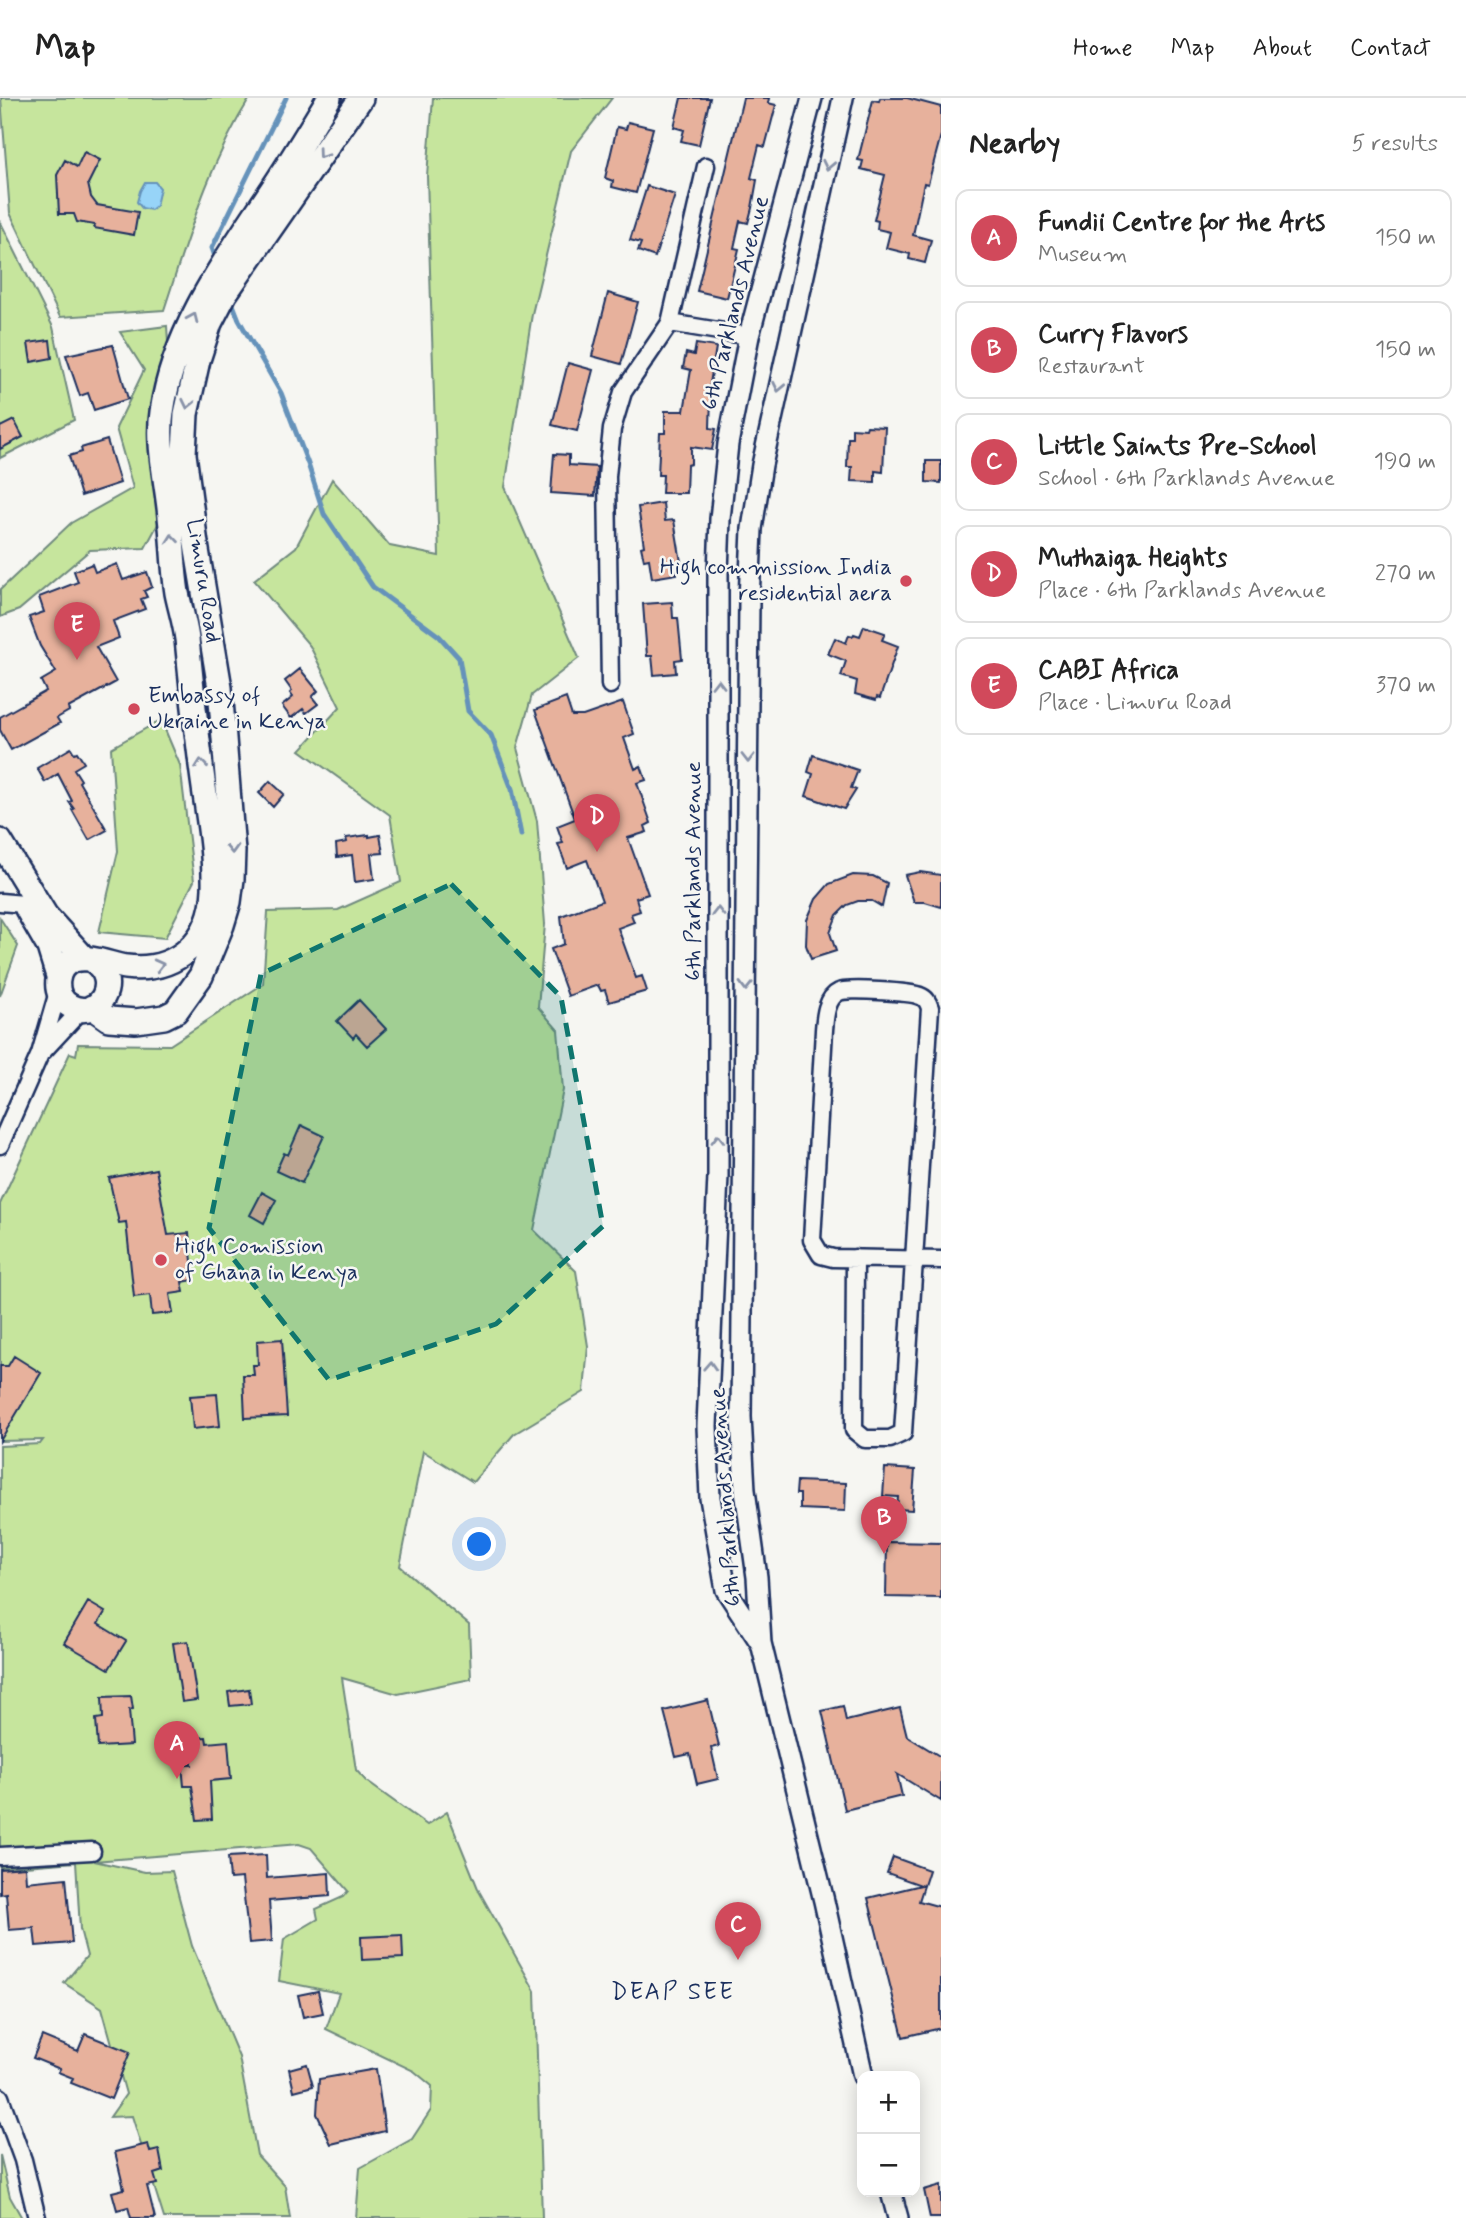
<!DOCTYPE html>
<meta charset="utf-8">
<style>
body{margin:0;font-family:Mynerve,sans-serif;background:#f6f6f6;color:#222}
.controls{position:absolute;right:21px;bottom:21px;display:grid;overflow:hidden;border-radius:14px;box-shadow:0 4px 18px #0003}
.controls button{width:63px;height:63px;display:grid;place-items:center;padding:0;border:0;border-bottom:2px solid #e0e0e0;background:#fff;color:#222;font:35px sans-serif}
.you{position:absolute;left:480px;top:1447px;width:24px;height:24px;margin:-18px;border:5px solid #fff;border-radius:50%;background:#1a73e8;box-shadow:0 0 0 10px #1a73e833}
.badge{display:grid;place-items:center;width:46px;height:46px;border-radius:50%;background:#d1495b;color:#fff;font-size:23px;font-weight:700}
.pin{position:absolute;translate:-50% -58px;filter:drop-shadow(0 2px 4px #0008)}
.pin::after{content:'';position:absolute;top:37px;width:24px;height:21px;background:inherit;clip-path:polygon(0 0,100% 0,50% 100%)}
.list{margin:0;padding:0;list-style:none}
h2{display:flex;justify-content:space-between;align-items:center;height:91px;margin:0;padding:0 28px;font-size:30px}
h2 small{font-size:23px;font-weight:400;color:#767676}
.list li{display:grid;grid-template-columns:46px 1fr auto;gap:21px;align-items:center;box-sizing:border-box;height:98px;margin:0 14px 14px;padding:0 14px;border:2px solid #e0e0e0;border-radius:14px}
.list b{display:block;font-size:26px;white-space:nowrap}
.list p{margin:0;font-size:23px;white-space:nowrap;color:#767676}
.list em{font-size:23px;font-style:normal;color:#767676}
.map{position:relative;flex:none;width:941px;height:2120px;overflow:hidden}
header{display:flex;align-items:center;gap:42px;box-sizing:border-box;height:98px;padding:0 35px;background:#fff;border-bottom:2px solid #e0e0e0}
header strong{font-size:33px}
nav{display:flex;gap:38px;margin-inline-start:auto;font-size:24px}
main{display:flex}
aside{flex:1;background:#fff}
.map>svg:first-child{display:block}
</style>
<header>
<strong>Map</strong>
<nav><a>Home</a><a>Map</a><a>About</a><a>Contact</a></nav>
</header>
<main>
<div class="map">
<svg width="941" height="2120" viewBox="0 0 941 2120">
<rect width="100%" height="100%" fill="#f6f6f2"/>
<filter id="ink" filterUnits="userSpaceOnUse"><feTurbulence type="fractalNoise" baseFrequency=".0143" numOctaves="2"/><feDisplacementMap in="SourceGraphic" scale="14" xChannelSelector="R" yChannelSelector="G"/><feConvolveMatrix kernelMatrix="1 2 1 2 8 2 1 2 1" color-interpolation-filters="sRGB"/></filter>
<g filter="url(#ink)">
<path fill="#c6e59d" stroke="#708a7e" stroke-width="2" d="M1 0H250C209 65 188 139 164 212L60 219 10 115Z
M433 0H612L571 53 532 216 505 389 579 560 532 597 517 650 537 723 545 826 538 909 558 932 563 992 534 1132 576 1173 588 1248 584 1294 514 1336 473 1384 423 1353 400 1468 469 1527 471 1581 398 1596 342 1580 356 1672 366 1683 427 1727 447 1714 479 1793 535 1893 542 2120H356L360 2070 412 2041 431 2012 432 1988 414 1973 326 1931 339 1895 279 1883 284 1841 318 1821 316 1811 343 1799 348 1793 311 1750 299 1746 94 1763 145 1774 172 1773 192 1848 239 1959 257 2057 285 2088 290 2120H164L132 2018 110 2019 126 1996 102 1910 64 1885 87 1858 80 1831 76 1764 0 1770V1348L40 1346 43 1342 0 1343V1106L70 955 76 957 78 946 170 947 263 886 268 814 338 812 401 784 390 717 300 652 340 609 310 548 254 482 296 449 332 381 390 448 439 458 427 78Z
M0 123 53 229 74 322 0 360Z
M167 228 177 391 145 450 90 452 19 512 0 519V492L71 425 133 390 116 330 144 272 120 234Z
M161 622 180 667 194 783 165 840 99 834 118 753 111 650Z
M0 820 18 848 0 898Z
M0 2057 10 2099 22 2120H0Z"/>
<path fill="#97d4f8" stroke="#6592ba" stroke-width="2" d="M145 84H155L160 90 156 108 151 112 142 110 137 104 140 93Z"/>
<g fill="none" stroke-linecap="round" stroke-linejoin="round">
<path stroke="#6592ba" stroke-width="5" d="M217 164 212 150 286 0
M230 199 239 222 281 295 308 366 324 416 373 489 439 538 459 560 468 613 491 637 512 691 521 737"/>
</g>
<path fill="#e7b19c" stroke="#1b2f5e" stroke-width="2" d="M681 0H710L699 47 681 43 684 32 674 29Z
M743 0H769L768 5 776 7 765 49 759 47 751 80 757 82 752 110 748 125 740 123 734 150 739 151 727 200 697 193Z
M880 0H907L941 9V37L928 86 924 85 913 137 931 142 925 165 909 161 910 156 886 150 890 134 877 131 878 123 874 122 885 77 861 71 863 63 858 62 873 2 879 3Z
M628 24 653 30 636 95 612 89 613 83 605 80 617 29 626 31Z
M84 54 100 62 88 86 91 99 97 107 138 114 134 137 94 130 95 127 77 124 74 116H59L57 77 65 62 77 69Z
M647 88 675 97 655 159 638 153 641 145 630 142Z
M608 195 638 204 621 266 592 258Z
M50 242 52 260 31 264 28 245Z
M696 246 716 249 708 298H711L710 330 716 331 712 352 691 349V366L687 367 686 395H662L663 377H658L660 335H665V313H684L691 272 683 270 686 255 694 257Z
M113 247 128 301 94 312 88 295 80 298 66 257Z
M568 265 593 272 577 333 552 327Z
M14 322 23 339 0 351V329Z
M867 328 885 329 883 374 875 373V384L851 383 852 369H847L848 340H852V330L866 331Z
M107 342 120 385 81 398 69 358 82 354 81 350Z
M554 356 569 357V367L597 369 595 398 551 395Z
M926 363H941V385L926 384Z
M663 405 665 423 674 422 681 464 675 465 677 476 652 480 649 461 644 462 641 449 644 448 638 409Z
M92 466 95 474 117 466 123 482 147 474 152 489 144 493 147 499 141 501 145 511 113 523 119 540 96 549 116 584 68 610 69 613 57 620 60 625 11 652 0 632V619L46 593 41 583 56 574 40 548 29 519 44 514 39 499 78 484 74 473Z
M672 504 673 520H678L682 561 675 562 676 575 654 577 652 558H647L643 506Z
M864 528 885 535 882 542 898 548 880 600 877 599 876 602 855 596 857 583 841 578 846 563 828 556 835 540 846 545 849 537 853 538 854 536 860 538Z
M300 571 318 593 312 599 318 606 306 615 303 611 291 620 282 608 293 599 290 595 292 593 285 583Z
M566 600 572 618H583L623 604 634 636 624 640 635 671 641 668 646 682 637 685 651 725 645 728 647 734 628 740 648 796 636 800 640 813 631 816 634 824 618 830 636 880 642 878 647 893 609 904 605 892 601 893 598 887 568 898 551 851 564 846 561 818 602 803 587 762 567 770 558 746 563 745 557 728 575 721 535 612Z
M71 650 74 655 77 654 84 665 74 671 81 682 79 684 107 732 89 742 72 712 74 711 69 704 72 703 58 676 45 684 37 670Z
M813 657 858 672 851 690 856 692 844 711 806 698 813 676 808 674Z
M270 683 284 696 273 709 259 695Z
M369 737V739L380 737 383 755 371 756 374 781 355 784 352 757 337 759 336 746 347 744 346 740Z
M920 774 941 777V809L925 804H914L905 777Z
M853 777 873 778 887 785 882 809 872 803H858L847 807 837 817 830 835 836 853 811 861 806 847 807 822 816 801 829 786Z
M359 902 386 931 367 948 356 936 353 940 337 923Z
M301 1027 324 1038 302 1085 276 1073 284 1055 288 1057Z
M156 1071 168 1137 189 1135 194 1182 182 1184 184 1194 170 1196 173 1215 152 1217 150 1197 134 1199 126 1124 119 1125 109 1080Z
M262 1094 276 1102 264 1125 250 1117Z
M282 1241 287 1318 245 1320 243 1277H254L253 1267H258L257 1243Z
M14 1258 41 1275 0 1343V1268H8Z
M217 1296 220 1328 193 1331 190 1298Z
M885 1370 915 1372 912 1412 897 1411 898 1399 883 1398Z
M797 1383 846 1385 845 1413 800 1411V1396H796Z
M887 1444 941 1445V1500L886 1499Z
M88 1504 105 1514 98 1526 126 1543 109 1571 64 1545Z
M188 1543 197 1602 182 1604 173 1545Z
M249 1591 251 1606 230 1608 228 1594Z
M131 1598 133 1611 129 1612 132 1647 98 1649 96 1621 103 1620 102 1599Z
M708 1602 719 1648 711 1650 718 1681 697 1686 690 1656 676 1659 664 1613Z
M843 1608 846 1623 900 1610 907 1638 941 1659V1703L897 1676 902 1698 845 1712 822 1613Z
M206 1639 207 1645 228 1643 231 1681 210 1683 212 1721 197 1722 192 1688H184L182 1667H192L190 1640Z
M266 1757 267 1780 329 1775 330 1798 269 1803 272 1843 249 1845 242 1780 230 1781 228 1759Z
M893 1759 929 1772 919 1803 941 1809V1930L903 1939 868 1800 921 1787 887 1775Z
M25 1769 26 1784 66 1780 72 1845 36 1848 34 1830 9 1832 6 1795 0 1796V1771Z
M402 1837 403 1860 362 1862 361 1839Z
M318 1893 323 1915 303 1919 298 1897Z
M85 1936 130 1954 111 2001 71 1985 73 1980 58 1974 60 1971 33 1960 42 1938 78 1953Z
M307 1966 313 1988 294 1993 289 1971Z
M376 1971 385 2033 331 2046 317 2016 319 1981Z
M148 2046 150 2054 159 2052 163 2073 154 2076 157 2086 147 2088 155 2120H131L128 2109 117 2112 112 2094 124 2091 115 2054Z
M941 2087V2120H930L924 2092Z"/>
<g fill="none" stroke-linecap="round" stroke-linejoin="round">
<g stroke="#1b2f5e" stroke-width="21">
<path id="minor" d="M670 225 749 238
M610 587 607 378 612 331 623 294 670 225 706 68
M0 804 24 806
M43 953 82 911
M0 1047 40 956 58 894
M855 1160 854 1332 865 1341H890L903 1335 930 910C928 904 926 900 920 898 912 894 846 890 839 894 826 900 825 919 824 932L812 1142 821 1157 833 1160 941 1162
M0 1758 92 1753
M0 1999 23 2062 37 2120"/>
</g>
<g stroke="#1b2f5e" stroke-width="24">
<path id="tertiary" d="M843 0 762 367 752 431 749 503 741 1319 745 1392 757 1479 761 1545 824 1803 863 1978
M760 1544 726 1492 710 1400 707 1328 718 1078V475L720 421 728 346 749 238 812 0
M891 2094 898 2120"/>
</g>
<g stroke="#1b2f5e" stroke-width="28">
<path id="secondary" d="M0 743 46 818 84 860
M27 811 49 849 58 878
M92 862C123 882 99 924 70 908 52 898 54 868 74 862 90 857 111 867 126 869 177 875 212 842 214 791 215 752 207 714 202 675 196 630 191 585 187 541 185 525 180 510 177 495 173 470 173 444 170 419 167 385 157 348 162 314 174 230 228 158 273 90 293 60 311 30 329 0
M92 909 109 921 136 923 164 919 176 913 201 878 222 827 229 804 232 781 233 753 220 590 196 446 184 356 186 316 198 262 210 225 225 196 361 0"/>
</g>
<use href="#minor" stroke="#f6f6f2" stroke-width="16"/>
<use href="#tertiary" stroke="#f6f6f2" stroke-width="19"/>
<use href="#secondary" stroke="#f6f6f2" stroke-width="23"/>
</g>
<defs><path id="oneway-chevron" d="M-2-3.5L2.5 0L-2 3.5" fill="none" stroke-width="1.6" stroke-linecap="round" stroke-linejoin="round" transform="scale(1.75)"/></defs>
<g stroke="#8892a8">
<use href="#oneway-chevron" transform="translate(322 56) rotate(126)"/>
<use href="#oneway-chevron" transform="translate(828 67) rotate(102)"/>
<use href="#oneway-chevron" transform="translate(193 220) rotate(-66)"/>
<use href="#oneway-chevron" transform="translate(779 289) rotate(102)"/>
<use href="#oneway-chevron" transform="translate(188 306) rotate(102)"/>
<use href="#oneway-chevron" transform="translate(172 441) rotate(-96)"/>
<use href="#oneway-chevron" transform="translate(718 586) rotate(-90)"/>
<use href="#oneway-chevron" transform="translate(748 660) rotate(90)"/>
<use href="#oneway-chevron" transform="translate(201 666) rotate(-96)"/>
<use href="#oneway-chevron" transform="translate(232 751) rotate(88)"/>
<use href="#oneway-chevron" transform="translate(718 814) rotate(-90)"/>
<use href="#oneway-chevron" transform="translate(159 867) rotate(-14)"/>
<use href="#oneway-chevron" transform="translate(746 888) rotate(91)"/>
<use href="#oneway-chevron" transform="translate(718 1041) rotate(-90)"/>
<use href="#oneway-chevron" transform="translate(710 1268) rotate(-87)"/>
</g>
</g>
<path fill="#0f766e" fill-opacity="0.2" stroke="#0f766e" stroke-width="5" stroke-dasharray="14 9" stroke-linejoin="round" d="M451 786 561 899 603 1128 496 1226 329 1282 209 1130 261 876Z"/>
<g fill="#d1495b" stroke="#f6f6f2" stroke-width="2.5">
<circle cx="906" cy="483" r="7"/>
<circle cx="134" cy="611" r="7"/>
<circle cx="161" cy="1162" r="7"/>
</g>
<g text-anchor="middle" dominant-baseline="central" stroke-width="5" stroke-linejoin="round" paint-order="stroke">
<g font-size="23" fill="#1b2f5e" stroke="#f6f6f2">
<text transform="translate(736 205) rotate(-76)">6th Parklands Avenue</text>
<text transform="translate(203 483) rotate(81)">Limuru Road</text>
<text transform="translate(694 773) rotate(-90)">6th Parklands Avenue</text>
<text transform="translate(726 1399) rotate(-94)">6th Parklands Avenue</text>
</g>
<g font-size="23" fill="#1b2f5e" stroke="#f6f6f2" text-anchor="start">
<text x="892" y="470" text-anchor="end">High commission India<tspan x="892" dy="26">residential aera</tspan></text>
<text x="148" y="598">Embassy of<tspan x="148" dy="26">Ukraine in Kenya</tspan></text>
<text x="175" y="1149">High Comission<tspan x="175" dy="26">of Ghana in Kenya</tspan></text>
</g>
<g font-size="24" letter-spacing="2" fill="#1b2f5e" stroke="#f6f6f2">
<text x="673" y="1894">DEAP SEE</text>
</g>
</g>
</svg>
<div class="controls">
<button>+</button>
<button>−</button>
</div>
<div class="you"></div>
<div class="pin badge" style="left:177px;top:1681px">A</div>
<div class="pin badge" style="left:884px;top:1456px">B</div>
<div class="pin badge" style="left:738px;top:1862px">C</div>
<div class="pin badge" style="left:597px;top:754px">D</div>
<div class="pin badge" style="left:77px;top:562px">E</div>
</div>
<aside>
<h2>Nearby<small>5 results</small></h2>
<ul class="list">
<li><span class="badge">A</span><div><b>Fundii Centre for the Arts</b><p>Museum</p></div><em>150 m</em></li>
<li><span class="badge">B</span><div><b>Curry Flavors</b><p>Restaurant</p></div><em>150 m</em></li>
<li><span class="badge">C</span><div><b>Little Saints Pre-School</b><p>School · 6th Parklands Avenue</p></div><em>190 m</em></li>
<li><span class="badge">D</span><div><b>Muthaiga Heights</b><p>Place · 6th Parklands Avenue</p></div><em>270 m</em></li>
<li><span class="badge">E</span><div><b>CABI Africa</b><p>Place · Limuru Road</p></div><em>370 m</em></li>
</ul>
</aside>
</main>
